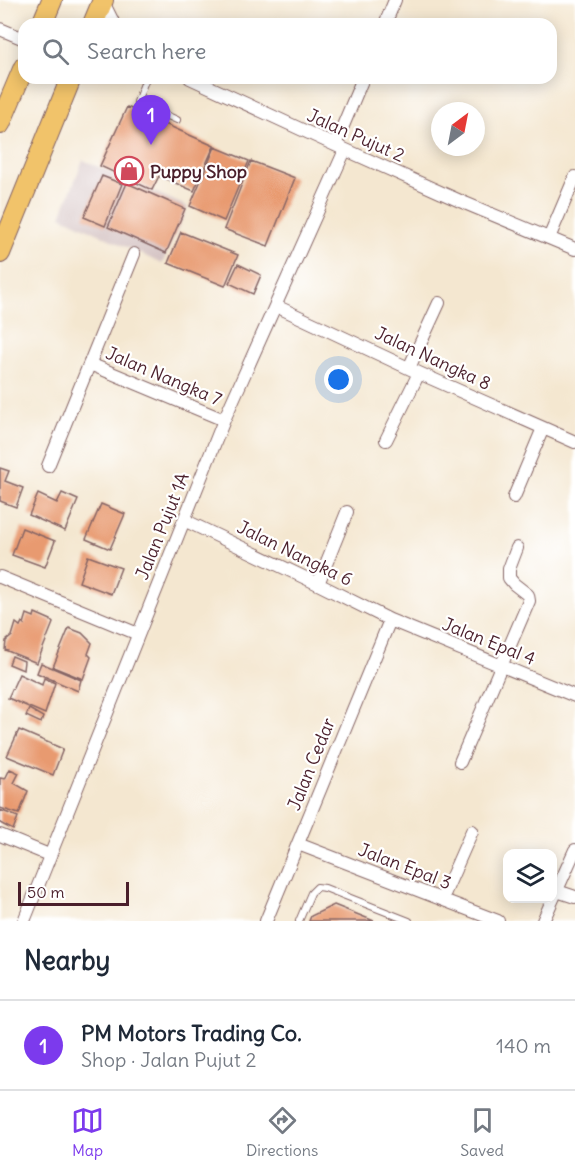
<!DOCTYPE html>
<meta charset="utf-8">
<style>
body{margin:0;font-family:Delius,sans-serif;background:#f6f6f7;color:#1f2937}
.controls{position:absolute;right:18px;bottom:18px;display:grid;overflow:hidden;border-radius:12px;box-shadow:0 3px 15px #0003}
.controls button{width:54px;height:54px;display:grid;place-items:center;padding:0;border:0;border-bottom:2px solid #e0e1e3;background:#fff;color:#1f2937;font:30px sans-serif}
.compass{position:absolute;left:431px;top:102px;width:54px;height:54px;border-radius:50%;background:#fff;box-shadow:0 3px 15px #0003;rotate:32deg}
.scale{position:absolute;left:18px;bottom:15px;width:111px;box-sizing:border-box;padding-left:6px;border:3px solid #4a1f2b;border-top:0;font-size:16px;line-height:21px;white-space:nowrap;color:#4a1f2b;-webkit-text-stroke:4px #fff;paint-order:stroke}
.you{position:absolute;left:339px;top:380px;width:21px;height:21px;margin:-15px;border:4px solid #fff;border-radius:50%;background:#1a73e8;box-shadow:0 0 0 9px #1a73e833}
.badge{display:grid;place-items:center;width:39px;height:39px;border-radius:50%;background:#7c3aed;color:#fff;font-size:20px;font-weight:700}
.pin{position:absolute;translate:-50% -50px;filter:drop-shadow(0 2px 3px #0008)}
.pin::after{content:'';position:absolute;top:32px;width:21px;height:18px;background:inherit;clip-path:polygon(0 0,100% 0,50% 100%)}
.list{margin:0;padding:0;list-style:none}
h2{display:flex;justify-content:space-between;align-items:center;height:78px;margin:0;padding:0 24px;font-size:26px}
h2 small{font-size:20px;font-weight:400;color:#747a83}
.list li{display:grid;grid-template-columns:39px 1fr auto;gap:18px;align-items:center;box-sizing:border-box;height:90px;padding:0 24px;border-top:2px solid #e0e1e3}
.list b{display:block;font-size:22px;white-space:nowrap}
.list p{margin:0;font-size:20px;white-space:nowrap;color:#747a83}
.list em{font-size:20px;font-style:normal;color:#747a83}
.icon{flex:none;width:33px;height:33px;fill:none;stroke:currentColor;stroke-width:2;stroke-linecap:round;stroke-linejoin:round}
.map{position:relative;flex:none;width:575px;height:921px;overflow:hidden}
.search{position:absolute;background:#fff;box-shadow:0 3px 15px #0003;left:18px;right:18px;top:18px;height:66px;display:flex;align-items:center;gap:15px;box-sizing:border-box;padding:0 21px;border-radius:18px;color:#747a83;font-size:22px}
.sheet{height:168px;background:#fff}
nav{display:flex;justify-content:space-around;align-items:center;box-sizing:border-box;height:84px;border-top:2px solid #e0e1e3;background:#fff;font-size:16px;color:#747a83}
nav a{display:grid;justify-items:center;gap:3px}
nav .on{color:#7c3aed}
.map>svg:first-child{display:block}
</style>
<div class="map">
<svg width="575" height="921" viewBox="0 0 575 921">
<rect width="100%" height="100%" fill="#fff"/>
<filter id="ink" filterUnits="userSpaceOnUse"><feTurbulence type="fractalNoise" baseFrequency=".0167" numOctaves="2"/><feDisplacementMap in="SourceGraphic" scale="12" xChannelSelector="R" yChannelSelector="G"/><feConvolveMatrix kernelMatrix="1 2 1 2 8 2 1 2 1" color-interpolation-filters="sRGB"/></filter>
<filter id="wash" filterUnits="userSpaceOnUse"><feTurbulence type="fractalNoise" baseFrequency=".008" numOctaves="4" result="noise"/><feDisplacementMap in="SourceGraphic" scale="24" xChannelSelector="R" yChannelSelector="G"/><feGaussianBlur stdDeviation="1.35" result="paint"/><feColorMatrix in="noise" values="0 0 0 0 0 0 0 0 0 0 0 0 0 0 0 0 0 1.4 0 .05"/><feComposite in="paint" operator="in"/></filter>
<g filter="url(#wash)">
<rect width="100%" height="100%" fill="#f4e7d0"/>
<path fill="#d2bfbf" d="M83 160 188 207 162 264 61 216Z"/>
<g id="blocks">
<path fill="#e89a70" d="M127 107 214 146 194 191 159 176 152 190 100 166Z
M215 147 249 161 224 221 190 206Z
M251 161 295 178 268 246 224 229Z
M102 176 122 184 105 226 84 217Z
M127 183 185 209 166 253 108 227Z
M181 232 238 255 225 286 168 263Z
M238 264 261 275 253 294 229 283Z
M0 468 9 471 5 481 23 488 16 507 0 501Z
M62 493 78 500 65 531 29 515 38 494 57 503Z
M101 504 125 514 110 549 86 539Z
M22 528 55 541 45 567 12 555Z
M88 556 121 568 111 594 79 582Z
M35 613 51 620V621L53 623 37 663 5 650 6 641 12 636 16 623 20 626 22 622 24 624 27 614 34 617Z
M69 628 82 633 92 643 88 654 91 657 83 679 53 667Z
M12 656 24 661 23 670 9 664Z
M41 663 81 680 78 691 37 673Z
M19 674 42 685 44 678 55 683 45 714 8 698Z
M29 709 43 717 41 723 26 716Z
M19 730 63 749 53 775 7 756Z
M10 769 19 773 14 783 28 791 19 814 0 808V778L5 779Z
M0 810 18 817 13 830 0 823Z
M334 905 374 921H309L311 916Z"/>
</g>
</g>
<g filter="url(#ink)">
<use href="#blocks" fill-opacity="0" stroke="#866565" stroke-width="1.5"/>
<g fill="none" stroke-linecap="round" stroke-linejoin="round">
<g stroke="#866565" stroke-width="8">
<path id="service" d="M146 78 137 102 177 120
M299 921 311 893 317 887 325 888 409 921"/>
</g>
<g stroke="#866565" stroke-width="14">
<path id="minor" d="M103 2 114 24
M385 24 395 0
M0 29 24 39
M190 78 335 145 460 201 575 249
M335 145 363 78
M549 238 575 177
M276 306 419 373 575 442
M90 364 224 420
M409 368 439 303
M386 440 419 373
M48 466 134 254
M514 497 543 428
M184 520 318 584 390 620 575 696
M0 577 138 634
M318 584 347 512
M460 762 529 601 528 595 514 584 509 578V569L517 548
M0 835 49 855
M298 844 498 921
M557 891 575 897
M442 899 472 831
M24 921 224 420 345 150
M266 921 390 620
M543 921 575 850"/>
</g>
<g stroke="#866565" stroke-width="22">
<path id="trunk" d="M42 24 52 0
M93 24 103 0
M0 124 24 67
M0 253 71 78"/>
</g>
<use href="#service" stroke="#fff" stroke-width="6"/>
<use href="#minor" stroke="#fff" stroke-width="12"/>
<use href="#trunk" stroke="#f1c36a" stroke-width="20"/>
</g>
</g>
<defs>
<g id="shop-ring" transform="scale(1.5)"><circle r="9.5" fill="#fff" stroke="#d1495b" stroke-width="1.5"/><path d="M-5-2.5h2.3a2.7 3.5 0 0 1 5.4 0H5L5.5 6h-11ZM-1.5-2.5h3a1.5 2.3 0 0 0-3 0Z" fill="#d1495b"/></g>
</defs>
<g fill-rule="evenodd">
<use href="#shop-ring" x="129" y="171"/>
</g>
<g text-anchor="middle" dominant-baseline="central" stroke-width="4.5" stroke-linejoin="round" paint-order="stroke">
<g font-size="18" fill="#4a1f2b" stroke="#fff">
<text transform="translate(356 135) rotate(24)">Jalan Pujut 2</text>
<text transform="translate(433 358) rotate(25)">Jalan Nangka 8</text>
<text transform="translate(164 376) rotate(23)">Jalan Nangka 7</text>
<text transform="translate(162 526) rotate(-68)">Jalan Pujut 1A</text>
<text transform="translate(295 553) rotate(26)">Jalan Nangka 6</text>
<text transform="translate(489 641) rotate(22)">Jalan Epal 4</text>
<text transform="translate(311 764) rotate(-68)">Jalan Cedar</text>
<text transform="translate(405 866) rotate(21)">Jalan Epal 3</text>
</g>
<g font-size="18" font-weight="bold" fill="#4a1f2b" stroke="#fff" text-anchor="start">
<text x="150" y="171">Puppy Shop</text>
</g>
</g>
</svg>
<div class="controls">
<button><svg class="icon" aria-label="layers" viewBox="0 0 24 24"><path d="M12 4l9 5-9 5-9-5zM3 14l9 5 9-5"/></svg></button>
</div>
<svg class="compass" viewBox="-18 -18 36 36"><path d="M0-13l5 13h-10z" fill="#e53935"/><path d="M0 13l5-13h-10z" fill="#747a83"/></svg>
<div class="scale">50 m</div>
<div class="you"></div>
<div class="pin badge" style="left:151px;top:145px">1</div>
<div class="search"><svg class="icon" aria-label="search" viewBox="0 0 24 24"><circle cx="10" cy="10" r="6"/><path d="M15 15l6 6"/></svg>Search here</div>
</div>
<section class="sheet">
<h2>Nearby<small></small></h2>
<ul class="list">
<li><span class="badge">1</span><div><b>PM Motors Trading Co.</b><p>Shop · Jalan Pujut 2</p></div><em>140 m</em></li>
</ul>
</section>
<nav>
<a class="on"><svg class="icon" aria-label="map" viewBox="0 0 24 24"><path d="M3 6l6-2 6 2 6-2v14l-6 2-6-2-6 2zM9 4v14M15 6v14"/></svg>Map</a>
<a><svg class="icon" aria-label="directions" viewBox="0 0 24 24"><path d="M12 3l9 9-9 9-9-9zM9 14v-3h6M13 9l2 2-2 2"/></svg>Directions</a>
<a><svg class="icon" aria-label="saved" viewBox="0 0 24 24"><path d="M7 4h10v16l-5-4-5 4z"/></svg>Saved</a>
</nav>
